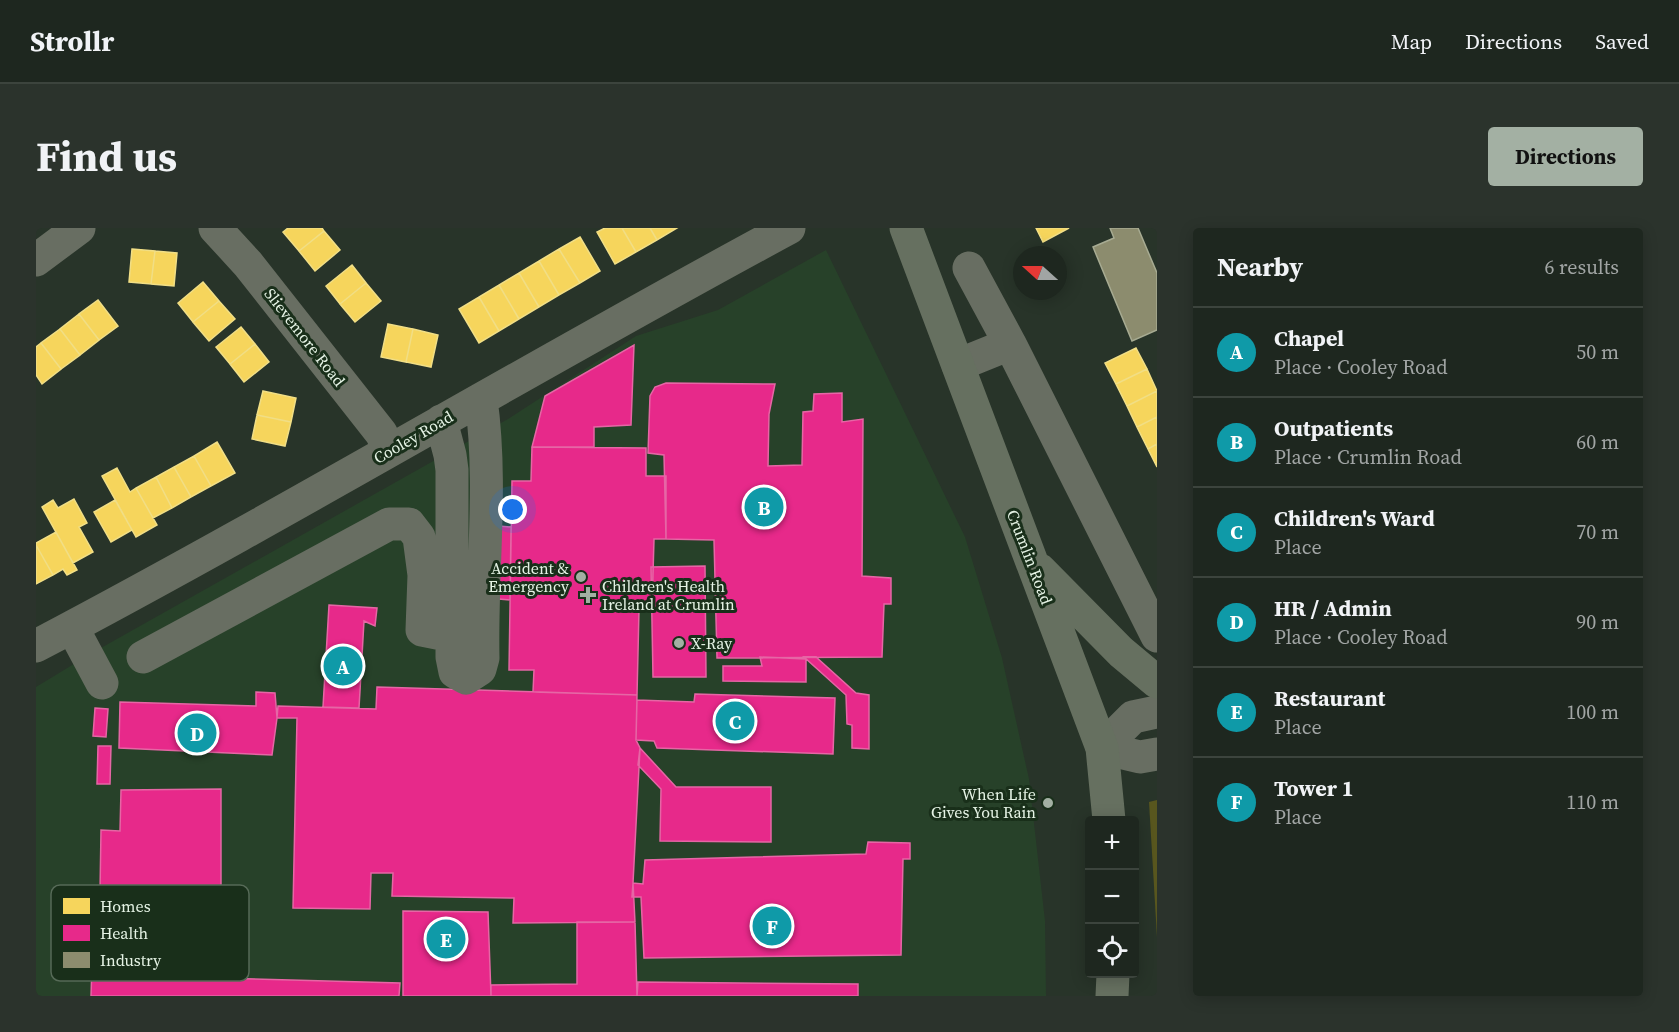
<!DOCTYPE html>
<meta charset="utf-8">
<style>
body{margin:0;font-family:"Source Serif 4",serif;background:#2b332c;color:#f1f3f6}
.controls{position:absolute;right:18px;bottom:18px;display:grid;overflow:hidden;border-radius:6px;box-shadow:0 3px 15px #0003}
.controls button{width:54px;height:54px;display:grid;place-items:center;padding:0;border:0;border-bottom:2px solid #3c443d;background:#1e271f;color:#f1f3f6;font:30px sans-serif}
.compass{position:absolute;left:977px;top:18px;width:54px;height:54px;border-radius:50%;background:#1e271f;box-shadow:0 3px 15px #0003;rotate:291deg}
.you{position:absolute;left:477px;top:282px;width:21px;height:21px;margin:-15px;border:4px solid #fff;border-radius:50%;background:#1a73e8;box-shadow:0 0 0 9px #1a73e833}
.badge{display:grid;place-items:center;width:39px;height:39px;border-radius:50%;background:#a3b0a3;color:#fff;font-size:20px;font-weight:700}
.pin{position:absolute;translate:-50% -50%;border:3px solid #fff;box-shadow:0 2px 6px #0006}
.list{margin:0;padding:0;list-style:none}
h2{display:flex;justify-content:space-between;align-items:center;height:78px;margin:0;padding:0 24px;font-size:26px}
h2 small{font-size:20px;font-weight:400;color:#a1a5a4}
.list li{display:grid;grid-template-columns:39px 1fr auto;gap:18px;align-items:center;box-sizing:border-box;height:90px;padding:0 24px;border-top:2px solid #3c443d}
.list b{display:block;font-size:22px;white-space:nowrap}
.list p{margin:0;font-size:20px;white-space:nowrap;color:#a1a5a4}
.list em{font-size:20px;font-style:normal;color:#a1a5a4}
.icon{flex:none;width:33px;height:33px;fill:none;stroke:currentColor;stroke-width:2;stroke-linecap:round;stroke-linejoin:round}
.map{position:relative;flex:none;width:1121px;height:768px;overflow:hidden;border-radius:6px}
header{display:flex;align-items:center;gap:36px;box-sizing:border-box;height:84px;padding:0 30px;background:#1e271f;border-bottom:2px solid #3c443d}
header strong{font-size:28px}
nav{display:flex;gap:33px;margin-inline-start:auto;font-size:21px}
.intro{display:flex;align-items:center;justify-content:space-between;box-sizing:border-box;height:144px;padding:0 36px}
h1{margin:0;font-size:42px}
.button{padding:15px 27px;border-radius:6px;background:#a3b0a3;color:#111;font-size:21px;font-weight:700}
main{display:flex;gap:36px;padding:0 36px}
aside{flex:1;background:#1e271f;border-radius:6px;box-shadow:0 3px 15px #0003}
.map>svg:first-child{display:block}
</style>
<header>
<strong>Strollr</strong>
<nav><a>Map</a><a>Directions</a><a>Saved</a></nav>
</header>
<div class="intro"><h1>Find us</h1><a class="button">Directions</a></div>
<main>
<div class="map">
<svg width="1121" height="768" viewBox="0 0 1121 768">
<rect width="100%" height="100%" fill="#283429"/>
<path fill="#274129" d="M790 22 929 309 966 430 993 551 1009 693 1010 768H0V459L56 425 472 191 600 108 682 82Z"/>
<path fill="#58561e" d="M1121 572V709L1113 574Z"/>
<path fill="#f6d55c" stroke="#f1de85" stroke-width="1.5" d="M252 0H286L288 3 263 23 247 4Z
M569 0H586L600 24 579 36 561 4Z
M586 0H614L621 12 600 24Z
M614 0H641L621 12Z
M1000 0H1033L1007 14Z
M288 3 304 22 279 43 263 23Z
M544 9 564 43 544 55 523 21Z
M96 21 119 23 115 56 93 54Z
M523 21 544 55 523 67 503 33Z
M119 23 141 25 138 58 115 56Z
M503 33 523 67 503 79 483 45Z
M316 37 330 55 304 76 290 58Z
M483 45 503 79 483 91 463 57Z
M167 54 183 73 157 94 142 75Z
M330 55 345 73 319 94 304 76Z
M463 57 483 91 463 103 443 69Z
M443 69 463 103 443 115 423 81Z
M62 72 82 98 63 112 43 86Z
M183 73 199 91 173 113 157 94Z
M43 86 63 112 44 127 24 101Z
M352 96 377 101 370 134 345 129Z
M205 99 219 116 194 136 180 119Z
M24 101 44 127 25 141 5 115Z
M377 101 402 107 395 139 370 134Z
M5 115 25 141 6 156 0 147V119Z
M219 116 233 134 208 154 194 136Z
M1100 120 1111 141 1080 156 1069 135Z
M1111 141 1121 163 1091 178 1080 156Z
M227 163 260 170 255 194 221 187Z
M1121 163V189L1101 199 1091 178Z
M221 187 255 194 249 218 216 211Z
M1121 189V216L1112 221 1101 199Z
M181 214 199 245 175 258 158 228Z
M1121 216V239L1112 221Z
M158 228 175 258 155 269 138 239Z
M138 239 155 269 136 280 120 249Z
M81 240 94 264 100 260 121 297 100 309 66 248Z
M120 249 136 280 117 290 100 260Z
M38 271 51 295 43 299 57 324 37 335 6 279 17 272 22 280Z
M79 272 96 302 75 314 58 284Z
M20 304 41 342 31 347 27 341 17 347 0 317V315Z
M0 317 17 347 0 356Z"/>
<path fill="#e7298a" stroke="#e666a5" stroke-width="1.5" d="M598 117 595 197 558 199V219H496L509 168Z
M630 155 739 156 733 186 732 238 766 237 767 184 777 183 778 166 806 165V194L827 191 826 348 855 350V376H848L846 429 681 430 678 312 630 311 628 227 612 225 614 168 619 159Z
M496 219 610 220V248H630V311H618L616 382H603L601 467 497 464 498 442H473L476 253H495Z
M452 297 475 299 474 372 451 370Z
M669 338 670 449H617L615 339Z
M293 377 341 380 339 398 328 393 323 480 287 479Z
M724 429 770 431V454L687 453V438H726Z
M768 429H780L820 465 833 467V521L816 520V497L811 496 810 467Z
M341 459 601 467 600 512 604 520 597 655 599 694 477 695 478 670 356 668 357 645H335L334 681 257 680 261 490H241L242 478 340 481Z
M220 464 239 465 241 490 236 527 83 520 84 474 220 478Z
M659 466 799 470 797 526 621 520 618 513 600 512 601 472 658 474Z
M59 480 72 481 70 509 57 508Z
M62 518H75L74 556H61Z
M604 520 640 559H735V614L624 613 625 561 602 537Z
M185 561V668L64 664 65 602 84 603 85 562Z
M832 614 874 615V631H867L865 727 608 730 605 669H596L597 655 607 656 609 632 830 626Z
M367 683 452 684 455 768H367Z
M541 694H599L601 768H455V757L541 756Z
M150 721 182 722V750L364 755 363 768H55L56 737 150 739Z
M602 754 822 756V768H601Z"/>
<path fill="#8c8c6e" stroke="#a7ab92" stroke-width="1.5" d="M1074 0H1102L1121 45V102L1096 113 1057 19 1078 10Z"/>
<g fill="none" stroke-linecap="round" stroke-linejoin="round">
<path stroke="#686e62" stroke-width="33" d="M179 0 212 36 345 205 354 222
M0 32 43 0
M933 40 974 116
M922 137 974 116 1121 408
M405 193 414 227 416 242V429L419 444 430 450 444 441 447 430C445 344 457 257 445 171
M36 399 66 455
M0 418C254 284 500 136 753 0
M107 429 353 296H373L383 309 388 347 386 402 416 408
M1066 520 1097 489 1121 484
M1066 520 1104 529 1121 526"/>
<path stroke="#667060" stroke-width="33" d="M870 0 1066 520 1073 592
M1004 342 1085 424 1121 454
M1076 768 1077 746"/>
</g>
<g fill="#a3b0a3" stroke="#192f1a" stroke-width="2">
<circle cx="545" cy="349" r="6"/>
<path d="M549 358h6v6h6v6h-6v6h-6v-6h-6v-6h6z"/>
<circle cx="643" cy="415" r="6"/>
<circle cx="1012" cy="575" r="6"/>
</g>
<g text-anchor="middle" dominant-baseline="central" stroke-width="6" stroke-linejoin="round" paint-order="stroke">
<g font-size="16" fill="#e5f3e5" stroke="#192f1a">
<text transform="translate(269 109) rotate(52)">Slievemore Road</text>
<text transform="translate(377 209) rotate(-30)">Cooley Road</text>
<text transform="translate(994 329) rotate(69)">Crumlin Road</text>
</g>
<g font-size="16" fill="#e5f3e5" stroke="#192f1a" text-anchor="end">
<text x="533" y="340">Accident &amp;<tspan x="533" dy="18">Emergency</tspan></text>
<text x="566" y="358" text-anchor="start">Children's Health<tspan x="566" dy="18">Ireland at Crumlin</tspan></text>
<text x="655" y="415" text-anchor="start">X-Ray</text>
<text x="1000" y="566">When Life<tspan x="1000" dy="18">Gives You Rain</tspan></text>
</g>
</g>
<rect x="15" y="657" width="198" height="96" rx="9" fill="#192f1a" stroke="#566a57" stroke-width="1.5"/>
<rect x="27" y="670" width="27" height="16" fill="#f6d55c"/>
<rect x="27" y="697" width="27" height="16" fill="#e7298a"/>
<rect x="27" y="724" width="27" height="16" fill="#8c8c6e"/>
<g font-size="16" fill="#e5f3e5">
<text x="64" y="684">Homes</text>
<text x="64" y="711">Health</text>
<text x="64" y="738">Industry</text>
</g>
</svg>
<div class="controls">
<button>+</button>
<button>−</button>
<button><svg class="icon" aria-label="locate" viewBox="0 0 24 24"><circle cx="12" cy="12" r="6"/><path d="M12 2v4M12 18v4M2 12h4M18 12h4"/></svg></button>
</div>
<svg class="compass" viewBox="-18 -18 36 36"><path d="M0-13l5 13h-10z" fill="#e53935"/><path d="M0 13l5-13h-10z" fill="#a1a5a4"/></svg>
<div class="you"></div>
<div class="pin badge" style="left:307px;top:438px;background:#0f9aa8">A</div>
<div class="pin badge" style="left:728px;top:279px;background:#0f9aa8">B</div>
<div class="pin badge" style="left:699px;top:493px;background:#0f9aa8">C</div>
<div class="pin badge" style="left:161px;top:505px;background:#0f9aa8">D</div>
<div class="pin badge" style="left:410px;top:711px;background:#0f9aa8">E</div>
<div class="pin badge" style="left:736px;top:698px;background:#0f9aa8">F</div>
</div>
<aside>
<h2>Nearby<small>6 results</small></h2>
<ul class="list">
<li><span class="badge" style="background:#0f9aa8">A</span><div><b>Chapel</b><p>Place · Cooley Road</p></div><em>50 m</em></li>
<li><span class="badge" style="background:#0f9aa8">B</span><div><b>Outpatients</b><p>Place · Crumlin Road</p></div><em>60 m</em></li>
<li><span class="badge" style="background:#0f9aa8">C</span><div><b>Children's Ward</b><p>Place</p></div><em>70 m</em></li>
<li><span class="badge" style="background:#0f9aa8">D</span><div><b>HR / Admin</b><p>Place · Cooley Road</p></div><em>90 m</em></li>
<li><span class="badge" style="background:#0f9aa8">E</span><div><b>Restaurant</b><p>Place</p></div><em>100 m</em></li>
<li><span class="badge" style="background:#0f9aa8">F</span><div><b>Tower 1</b><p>Place</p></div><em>110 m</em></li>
</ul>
</aside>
</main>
